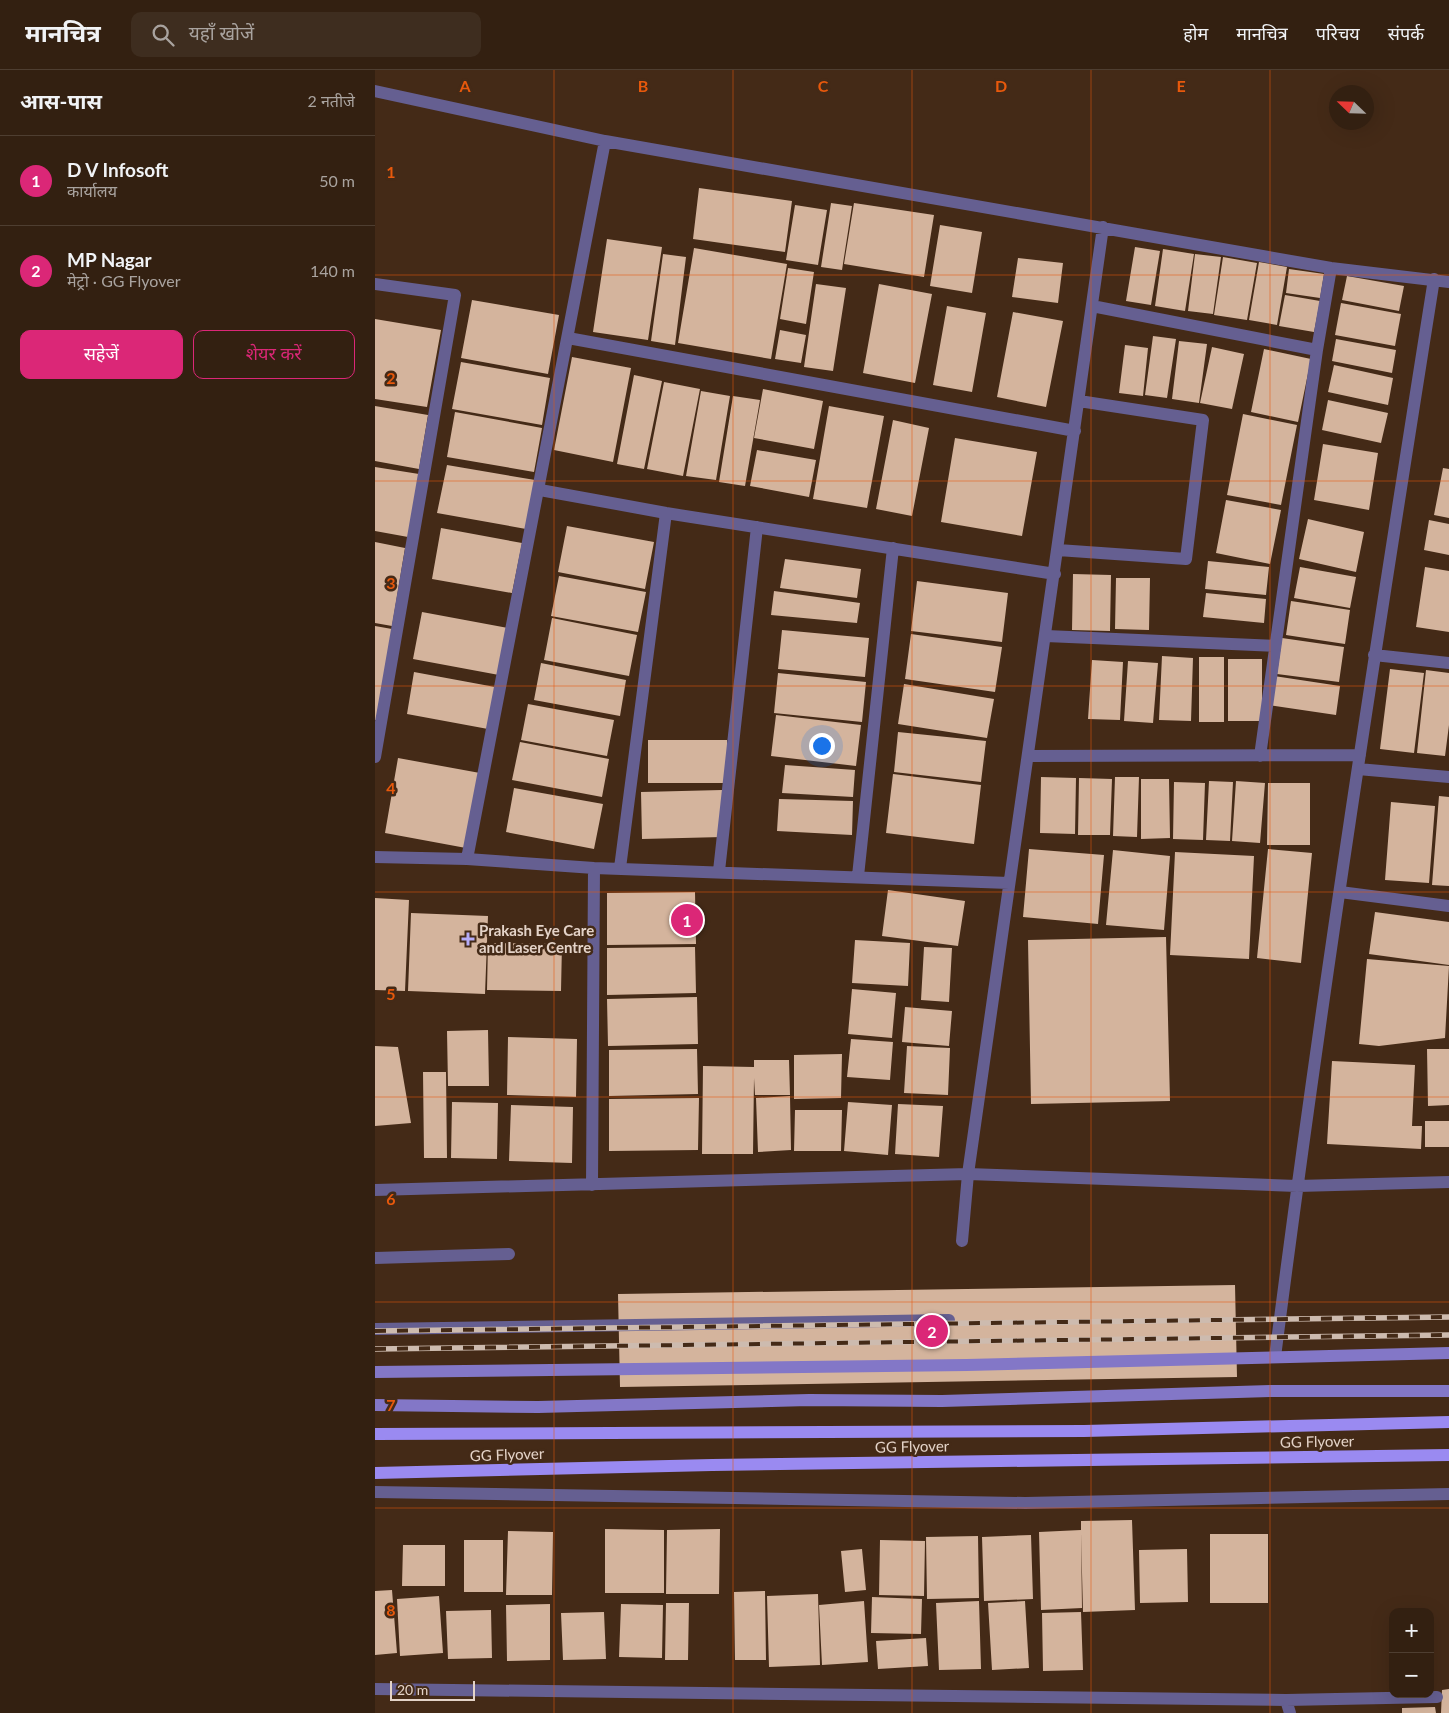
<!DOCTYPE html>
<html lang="hi">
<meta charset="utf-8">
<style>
body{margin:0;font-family:Lato,"Noto Sans Devanagari",sans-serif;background:#3e2d1f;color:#f1f3f6}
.controls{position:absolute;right:15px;bottom:15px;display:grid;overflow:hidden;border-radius:10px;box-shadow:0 5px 20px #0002}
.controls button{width:45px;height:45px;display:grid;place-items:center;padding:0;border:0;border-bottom:1px solid #4e3e31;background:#332011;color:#f1f3f6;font:25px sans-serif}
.compass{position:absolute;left:954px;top:15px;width:45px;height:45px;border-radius:50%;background:#332011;box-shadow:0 5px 20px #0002;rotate:293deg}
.scale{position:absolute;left:15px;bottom:12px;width:85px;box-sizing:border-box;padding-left:5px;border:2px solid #e4d3c8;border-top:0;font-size:14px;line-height:18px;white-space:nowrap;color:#e4d3c8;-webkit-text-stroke:4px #442a17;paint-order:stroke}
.you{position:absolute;left:446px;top:675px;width:18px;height:18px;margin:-12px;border:4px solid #fff;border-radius:50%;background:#1a73e8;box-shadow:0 0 0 8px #1a73e833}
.badge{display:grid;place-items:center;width:32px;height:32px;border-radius:50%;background:#db2777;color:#fff;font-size:16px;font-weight:700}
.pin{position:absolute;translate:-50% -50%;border:2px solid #fff;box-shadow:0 1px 5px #0006}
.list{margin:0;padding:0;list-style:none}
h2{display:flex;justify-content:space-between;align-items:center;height:65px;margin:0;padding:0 20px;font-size:21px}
h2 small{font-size:16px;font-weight:400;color:#a9a39f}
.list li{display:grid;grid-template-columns:32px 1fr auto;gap:15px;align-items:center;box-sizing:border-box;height:90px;padding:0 20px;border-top:1px solid #4e3e31}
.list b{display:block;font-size:19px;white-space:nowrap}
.list p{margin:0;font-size:16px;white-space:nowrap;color:#a9a39f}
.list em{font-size:16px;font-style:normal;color:#a9a39f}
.actions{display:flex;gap:10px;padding:15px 20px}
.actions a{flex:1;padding:11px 0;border:1px solid #db2777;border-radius:10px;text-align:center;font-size:18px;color:#db2777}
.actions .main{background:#db2777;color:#fff}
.icon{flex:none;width:28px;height:28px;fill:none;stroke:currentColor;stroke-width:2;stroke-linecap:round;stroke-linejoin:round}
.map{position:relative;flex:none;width:1074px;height:1643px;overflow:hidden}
header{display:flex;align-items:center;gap:30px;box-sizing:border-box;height:70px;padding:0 25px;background:#332011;border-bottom:1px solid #4e3e31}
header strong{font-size:24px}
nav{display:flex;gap:28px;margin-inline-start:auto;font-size:18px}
.search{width:350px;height:45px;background:#3e2d1f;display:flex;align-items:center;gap:12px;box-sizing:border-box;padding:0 18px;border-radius:10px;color:#a9a39f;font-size:19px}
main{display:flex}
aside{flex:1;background:#332011}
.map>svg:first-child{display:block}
</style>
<header>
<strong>मानचित्र</strong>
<div class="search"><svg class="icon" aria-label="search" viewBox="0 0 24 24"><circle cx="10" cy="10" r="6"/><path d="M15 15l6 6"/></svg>यहाँ खोजें</div>
<nav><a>होम</a><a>मानचित्र</a><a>परिचय</a><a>संपर्क</a></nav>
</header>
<main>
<aside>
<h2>आस-पास<small>2 नतीजे</small></h2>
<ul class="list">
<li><span class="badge">1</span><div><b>D V Infosoft</b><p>कार्यालय</p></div><em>50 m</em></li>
<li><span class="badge">2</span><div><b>MP Nagar</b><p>मेट्रो · GG Flyover</p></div><em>140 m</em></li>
</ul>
<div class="actions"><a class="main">सहेजें</a><a>शेयर करें</a></div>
</aside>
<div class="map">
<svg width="1074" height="1643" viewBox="0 0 1074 1643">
<rect width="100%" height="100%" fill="#442a17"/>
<path fill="#d4b49d" d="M324 118 417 131 410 182 318 169Z
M456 133 477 136 467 200 446 197Z
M479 133 559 145 549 207 469 194Z
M420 135 452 140 443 195 411 190Z
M565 155 607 162 597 223 555 216Z
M232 169 287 177 273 270 218 262Z
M760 177 785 181 776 235 751 231Z
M319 178 412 194 396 289 303 273Z
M788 179 819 184 810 241 780 236Z
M288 184 311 187 300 275 276 271Z
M820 184 846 187 838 244 813 241Z
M848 187 882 193 872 250 839 245Z
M643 188 688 193 683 233 637 227Z
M884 192 912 197 902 255 874 250Z
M413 198 439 202 431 254 405 249Z
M914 199 949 204 945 228 911 223Z
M972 206 1029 216 1024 241 967 230Z
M441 214 471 218 458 301 429 297Z
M504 214 557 224 540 313 488 303Z
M910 225 945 231 939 262 904 256Z
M97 230 184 245 173 304 86 288Z
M966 233 1026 244 1020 276 960 265Z
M572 236 611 243 597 322 558 315Z
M638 242 688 251 671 337 622 327Z
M0 249 66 260 52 337 0 329Z
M405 260 431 265 426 293 400 289Z
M778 266 801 269 792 328 770 325Z
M961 269 1021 280 1017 303 957 291Z
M804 271 832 274 824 333 797 329Z
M750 275 773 278 768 326 744 323Z
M837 277 869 284 857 339 825 333Z
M889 279 936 289 923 352 876 342Z
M197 287 256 298 238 392 179 380Z
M86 292 175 308 167 355 77 339Z
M959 295 1018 308 1013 335 953 322Z
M259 305 287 311 269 399 242 394Z
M289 312 325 319 308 406 272 399Z
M388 319 448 331 439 379 379 368Z
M326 321 355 326 341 410 311 406Z
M358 326 385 330 370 416 344 412Z
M953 330 1013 343 1006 373 947 360Z
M0 336 53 345 44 399 0 391Z
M454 336 509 346 492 438 438 429Z
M80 342 167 358 159 402 72 387Z
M868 344 922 355 906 435 852 425Z
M518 350 554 358 537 446 501 439Z
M580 368 662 382 647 466 566 452Z
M948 374 1003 383 994 440 939 430Z
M382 380 441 390 434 427 375 416Z
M72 395 160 410 151 459 62 443Z
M0 397 44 404 33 467 0 461Z
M1068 398 1074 399V448L1059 445Z
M851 430 906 440 895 494 841 483Z
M933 449 989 462 981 502 924 489Z
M1054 450 1074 454V485L1049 480Z
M192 456 279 472 270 519 183 502Z
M66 458 147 473 137 523 57 509Z
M0 472 30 478 17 556 0 553Z
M410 489 486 499 482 528 405 518Z
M833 491 894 497 891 525 830 519Z
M925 497 981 507 975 538 919 528Z
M1050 497 1074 501V562L1041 557Z
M698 504 736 505 735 561 697 560Z
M184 506 271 522 263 562 176 546Z
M741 508H775L774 560 740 559Z
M542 511 633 523 627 572 536 561Z
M399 521 485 533 482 553 396 545Z
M831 523 891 529 889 553 828 547Z
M916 531 975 540 970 574 911 565Z
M47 542 133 558 124 605 38 589Z
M177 548 262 565 254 606 169 590Z
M0 556 17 559 1 650H0Z
M407 560 494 568 490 607 403 599Z
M536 564 627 577 620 622 530 609Z
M907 568 969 577 964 612 902 604Z
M787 586 818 588 816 651 784 650Z
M824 587H849V652H824Z
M853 589H887V651H853Z
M717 590 748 592 745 650 713 649Z
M753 591 783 593 778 653 749 651Z
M166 593 251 610 245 646 159 630Z
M1015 599 1049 603 1039 683 1005 679Z
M1051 600 1074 603V655L1070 686 1042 683Z
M39 602 120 617 113 659 32 644Z
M403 603 491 612 487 652 399 643Z
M899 606 965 616 961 645 894 635Z
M529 614 619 629 612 668 523 654Z
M153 634 239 650 232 686 146 670Z
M401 645 486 655 481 696 396 686Z
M523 662 611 671 606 712 519 702Z
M273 670H352V713H273Z
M145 672 234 689 227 727 137 710Z
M23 688 105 703 91 778 10 763Z
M410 695 480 700 478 727 407 723Z
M518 704 606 715 599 774 511 763Z
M666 707 701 708 700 764 665 763Z
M740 707H764L762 767 738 766Z
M704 708 737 709 735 765H703Z
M766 709H794L795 768 766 769Z
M834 711 858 712 855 771 831 770Z
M861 711 890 713 885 773 857 771Z
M799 712 830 713 828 770 798 769Z
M893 713H935V775H892Z
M139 718 228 734 219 779 131 762Z
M347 720 348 767 267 769 266 722Z
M1064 726 1074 727V816L1057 815Z
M404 729 478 731 477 765 402 761Z
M1016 732 1060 736 1054 813 1010 810Z
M654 779 729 785 723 854 648 847Z
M893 779 937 783 926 893 882 888Z
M738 780 795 786 789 860 731 855Z
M800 782 879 786 874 889 795 885Z
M513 820 590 831 583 876 507 866Z
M320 822 321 874 232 875V823Z
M0 828 34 830 30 921 0 920Z
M1000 842 1074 852V895L994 884Z
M36 843 113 846 110 924 33 921Z
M791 867 795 1031 656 1034 653 870Z
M480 870 535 873 533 916 477 913Z
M113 873 187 874 186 921 112 920Z
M320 877 321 923 232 925V878Z
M549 877 577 878 574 932 546 930Z
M992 889 1074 896 1070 968 1004 976 984 974Z
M477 919 521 923 517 968 473 964Z
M322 927 323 974 233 976 232 929Z
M530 937 577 941 574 976 527 972Z
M113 960 114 1016H73L72 961Z
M133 967 202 969 201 1027 132 1025Z
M476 969 518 972 515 1010 472 1007Z
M0 976 23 977 36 1053 0 1056Z
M532 976 575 978 573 1025 529 1023Z
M322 979 323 1024 234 1026V980Z
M1052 979H1074V1035L1053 1036Z
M467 984 466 1028 419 1029V985Z
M379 990H414L415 1025H380L379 1008 378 1084H327L328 996 379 997Z
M957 991 1040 995 1037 1056H1047L1046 1079 952 1074Z
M48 1002H71L72 1088H49Z
M415 1026 416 1080 383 1082 381 1028Z
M324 1028 323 1080 234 1081V1029Z
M77 1032 123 1033 122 1089 76 1088Z
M473 1032 517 1035 513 1085 469 1081Z
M523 1034 568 1036 564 1087 520 1084Z
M136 1035 198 1037 197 1093 134 1091Z
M420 1040H467L466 1081H419Z
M1050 1051H1074V1077H1050Z
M860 1215 862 1307 245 1317 243 1224Z
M757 1450 760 1540 708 1542 706 1463 707 1538 666 1540 664 1462 706 1460V1451Z
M230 1459 289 1460V1523H230Z
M345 1459 344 1524H291L292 1460Z
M133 1461 178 1462 177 1525H131Z
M835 1464H893V1533H835Z
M656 1465 658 1529 609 1531 607 1467Z
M603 1466 604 1528 552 1529 551 1467Z
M89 1470H128V1522H89Z
M505 1470 550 1471 549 1526 504 1525Z
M28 1475H70V1516H27Z
M487 1479 491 1520 470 1522 466 1481Z
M812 1479 813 1532 765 1533 764 1480Z
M17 1520 22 1583 0 1585V1521Z
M390 1521 391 1590H360L359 1522Z
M443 1524 445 1595 394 1597 392 1526Z
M64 1526 68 1583 25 1586 22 1529Z
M497 1527 547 1529 546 1564 496 1563Z
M489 1531 493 1592 447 1595 444 1535Z
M604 1531 606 1599 564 1600 561 1533Z
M650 1531 654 1598 617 1600 613 1533Z
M291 1533H314L313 1590H290Z
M175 1534V1590L132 1591 131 1535Z
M246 1534 288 1535 287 1588 244 1587Z
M116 1540 117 1588 73 1589 71 1541Z
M229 1542 231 1589 188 1590 186 1543Z
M706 1542 708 1600 668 1601 667 1543Z
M551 1568 553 1596 503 1599 501 1571Z
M1074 1619V1643H1066L1067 1620Z
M1060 1637 1061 1643H1027V1638Z"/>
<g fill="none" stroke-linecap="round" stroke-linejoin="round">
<path stroke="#655f91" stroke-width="12" d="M0 1188 134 1184
M0 1259 574 1250"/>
<path stroke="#655f91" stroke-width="12" d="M0 21 230 71 956 198 1074 212
M0 214 80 225 0 687
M717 236 942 280
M193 268 700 361
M165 420 291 443 680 504
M683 480 811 489 828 350 704 331
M671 566 900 576
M999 585 1074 593
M655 686 985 685
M885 686 942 280 956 198
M983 699 1074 707
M0 787 92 789 219 798 634 813
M92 789 230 71
M245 798 291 443
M344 801 382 457
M483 806 518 478
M965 822 1074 836
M217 1115 219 798
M0 1120 593 1104 922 1116 1074 1112
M587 1171 593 1104 728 157
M900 1287C946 927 1002 568 1059 209
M0 1422 650 1433 1074 1424
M0 1619 911 1630 915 1643
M911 1630 1062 1627"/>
<path stroke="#8377c7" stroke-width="12" d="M0 1302 592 1295 1074 1283
M0 1335 163 1337 434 1330 567 1331 895 1321H1074"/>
<path stroke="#9a8af1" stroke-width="12" d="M0 1364 709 1361 1074 1352
M0 1403 337 1395 1074 1385"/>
<g stroke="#cdbbaf" stroke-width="5.5">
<path id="rail" d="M0 1261 1074 1247
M0 1279 1074 1265"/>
</g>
<use href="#rail" stroke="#442a17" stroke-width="4" stroke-dasharray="11" stroke-linecap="butt"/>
</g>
<path fill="none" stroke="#e8590c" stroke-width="1" stroke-opacity="0.55" d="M179 0V1643M358 0V1643M537 0V1643M716 0V1643M895 0V1643M0 205H1074M0 411H1074M0 616H1074M0 822H1074M0 1027H1074M0 1232H1074M0 1438H1074"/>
<path fill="#b5acf8" stroke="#442a17" stroke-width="2" d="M90.5 861.5h5v5h5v5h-5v5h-5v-5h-5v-5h5z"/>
<g text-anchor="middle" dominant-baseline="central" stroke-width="5" stroke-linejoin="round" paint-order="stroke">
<g font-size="15" font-weight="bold" fill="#e4d3c8" stroke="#442a17" text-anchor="start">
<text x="104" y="860">Prakash Eye Care<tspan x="104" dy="17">and Laser Centre</tspan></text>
</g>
<g font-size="15" fill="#e4d3c8" stroke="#442a17">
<text transform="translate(942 1371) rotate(-1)">GG Flyover</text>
<text transform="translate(537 1376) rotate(-1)">GG Flyover</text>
<text transform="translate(132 1384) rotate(-2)">GG Flyover</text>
</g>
</g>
<g font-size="16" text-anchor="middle" font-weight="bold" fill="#e8590c" stroke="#442a17" stroke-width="5" stroke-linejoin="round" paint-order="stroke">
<text x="90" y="22">A</text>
<text x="268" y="22">B</text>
<text x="448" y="22">C</text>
<text x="626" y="22">D</text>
<text x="806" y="22">E</text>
<text x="16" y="108">1</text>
<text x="16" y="314">2</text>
<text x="16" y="519">3</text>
<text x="16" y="724">4</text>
<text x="16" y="930">5</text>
<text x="16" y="1135">6</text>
<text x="16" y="1341">7</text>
<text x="16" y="1546">8</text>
</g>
</svg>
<div class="controls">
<button>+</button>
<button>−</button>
</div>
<svg class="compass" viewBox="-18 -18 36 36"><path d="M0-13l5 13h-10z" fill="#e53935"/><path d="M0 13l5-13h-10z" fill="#a9a39f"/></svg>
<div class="scale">20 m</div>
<div class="you"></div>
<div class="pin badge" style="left:312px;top:850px">1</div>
<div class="pin badge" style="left:557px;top:1261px">2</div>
</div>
</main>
